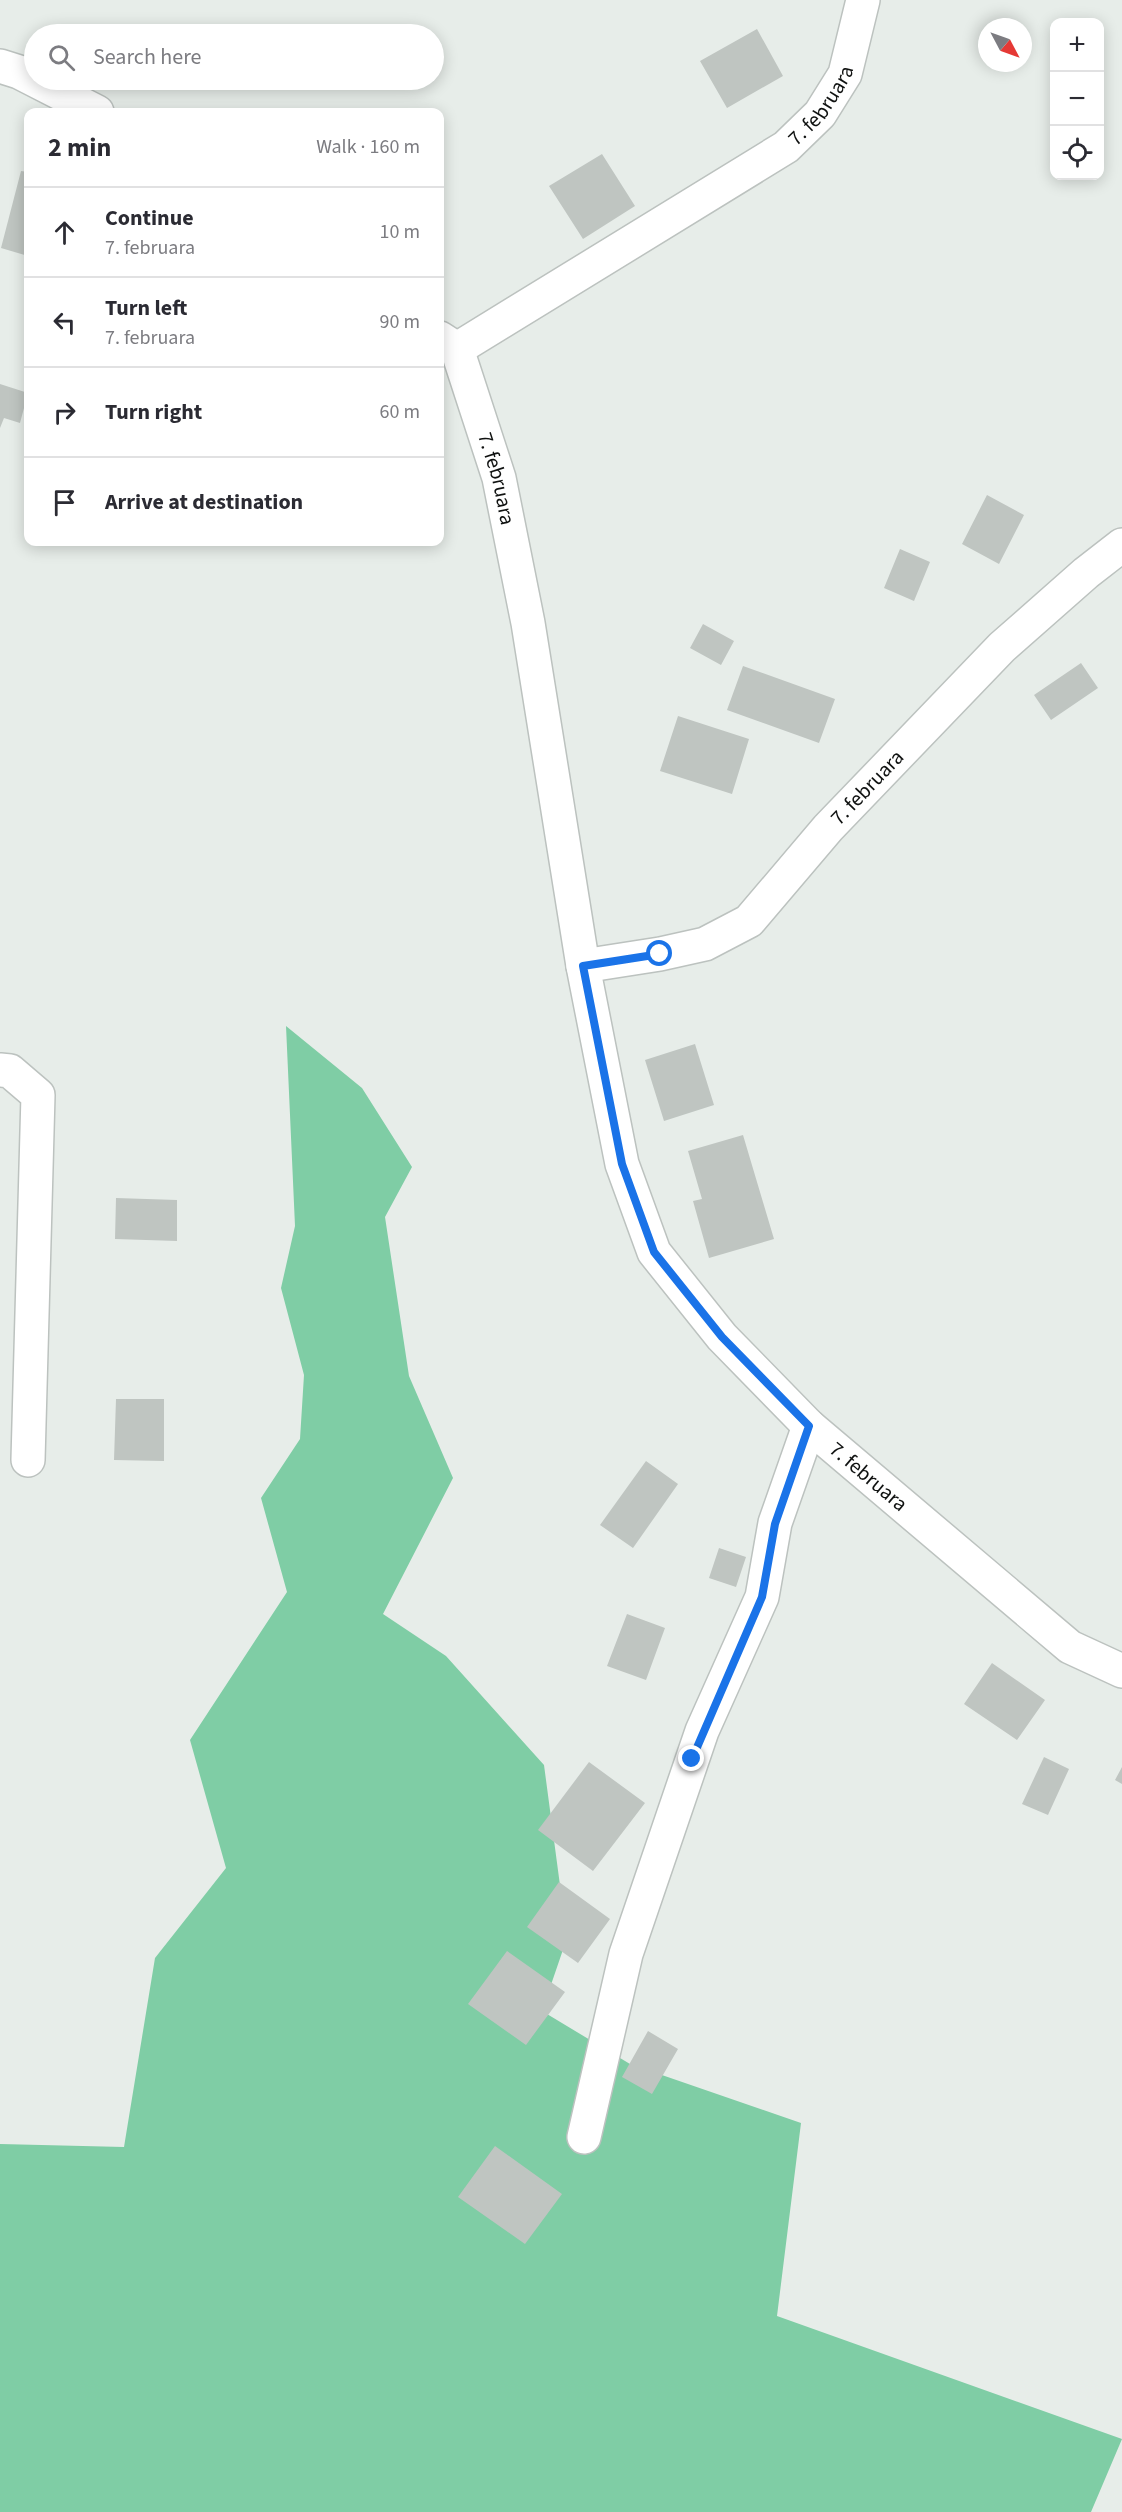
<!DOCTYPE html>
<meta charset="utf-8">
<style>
body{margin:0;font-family:"Source Sans 3",sans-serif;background:#f7f7f7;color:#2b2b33}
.controls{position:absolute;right:18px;top:18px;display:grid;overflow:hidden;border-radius:12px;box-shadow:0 3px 15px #0003}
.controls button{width:54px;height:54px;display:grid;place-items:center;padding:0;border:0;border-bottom:2px solid #e1e1e2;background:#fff;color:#2b2b33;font:30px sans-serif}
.compass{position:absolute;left:978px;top:18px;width:54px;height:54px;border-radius:50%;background:#fff;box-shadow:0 3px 15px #0003;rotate:131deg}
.stop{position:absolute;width:18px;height:18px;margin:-14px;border:4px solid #1a73e8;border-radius:50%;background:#fff}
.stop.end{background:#1a73e8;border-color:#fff;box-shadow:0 2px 6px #0008}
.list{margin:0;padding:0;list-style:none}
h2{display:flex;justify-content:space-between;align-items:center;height:78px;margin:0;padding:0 24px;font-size:26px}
h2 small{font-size:20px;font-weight:400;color:#7c7c81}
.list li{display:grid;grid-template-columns:39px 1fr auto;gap:18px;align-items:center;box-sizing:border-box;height:90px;padding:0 24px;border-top:2px solid #e1e1e2}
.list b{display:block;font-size:22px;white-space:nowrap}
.list p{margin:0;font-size:20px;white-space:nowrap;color:#7c7c81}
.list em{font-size:20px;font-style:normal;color:#7c7c81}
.icon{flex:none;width:33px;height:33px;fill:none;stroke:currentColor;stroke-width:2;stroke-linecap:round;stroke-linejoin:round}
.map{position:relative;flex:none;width:1122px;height:2512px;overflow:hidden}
.search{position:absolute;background:#fff;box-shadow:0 3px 15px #0003;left:24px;top:24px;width:420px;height:66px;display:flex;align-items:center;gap:15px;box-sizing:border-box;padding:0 21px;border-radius:33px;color:#7c7c81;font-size:22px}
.panel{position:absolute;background:#fff;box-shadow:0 3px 15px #0003;left:24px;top:108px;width:420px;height:438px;border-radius:12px}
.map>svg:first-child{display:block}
</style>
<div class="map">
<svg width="1122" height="2512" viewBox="0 0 1122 2512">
<rect width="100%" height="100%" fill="#e7ede9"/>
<path fill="#7fcda5" d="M286 1026 362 1088 412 1167 385 1217 409 1376 453 1478 383 1614 446 1656 544 1765 567 1938 542 2011 630 2064 801 2123 777 2316 1122 2439 1091 2512H0V2144L124 2147 155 1958 226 1868 190 1740 287 1592 261 1498 300 1439 304 1375 281 1288 295 1226Z"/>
<path fill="#bfc5c1" d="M757 29 783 76 727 108 700 61Z
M602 154 635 206 583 239 549 186Z
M21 171 28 172V256L1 248Z
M0 384 28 393 20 423 4 418 0 428Z
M987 495 1024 515 999 564 962 544Z
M900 549 930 562 914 601 884 588Z
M703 624 734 641 721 665 690 648Z
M1081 663 1098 688 1051 720 1034 695Z
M743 666 835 699 819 743 727 710Z
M678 716 749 739 732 794 660 771Z
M695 1044 714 1105 664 1121 645 1060Z
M743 1135 774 1239 709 1258 693 1201 702 1199 688 1151Z
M116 1198 177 1200V1241L115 1239Z
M116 1399H164V1461L114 1460Z
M646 1461 678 1484 633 1548 600 1525Z
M719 1548 746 1557 736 1587 709 1578Z
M627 1614 665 1628 646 1680 607 1666Z
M992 1663 1045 1700 1017 1740 964 1704Z
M1044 1757 1069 1769 1048 1815 1022 1804Z
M589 1762 645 1803 593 1871 538 1830Z
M1122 1767V1784L1115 1780Z
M559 1882 610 1919 578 1963 527 1927Z
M507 1951 565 1992 526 2045 468 2004Z
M648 2031 678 2049 652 2094 622 2077Z
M495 2146 562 2194 525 2244 458 2197Z"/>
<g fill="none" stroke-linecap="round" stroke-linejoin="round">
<g stroke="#bcc2bf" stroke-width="36">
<g id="street">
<path d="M0 66 19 72 97 112"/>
<path id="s1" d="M440 338 457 349 499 478 528 623 583 966 622 1164 654 1252 722 1337 809 1426 1070 1647 1122 1671"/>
<path id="s2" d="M457 349 786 147 820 114 845 74 863 0"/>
<path id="s3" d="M583 966 660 954 705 944 749 921 828 828 1002 647 1086 573 1122 545"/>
<path d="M0 1070 10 1071 38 1095 28 1460"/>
<path d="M584 2137 626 1954 702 1731 762 1597 775 1523 809 1426"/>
</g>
</g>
<use href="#street" stroke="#fff" stroke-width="33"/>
</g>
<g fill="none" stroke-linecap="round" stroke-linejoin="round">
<path stroke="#1a73e8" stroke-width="8" d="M660 954 583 966 622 1164 654 1252 722 1337 809 1426 775 1524 762 1597 692 1759"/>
</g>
<g text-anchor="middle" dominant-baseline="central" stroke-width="4.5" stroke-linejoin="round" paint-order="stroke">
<g font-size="21" fill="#101211" stroke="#fff">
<text stroke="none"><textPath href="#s2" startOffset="441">7. februara</textPath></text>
<text stroke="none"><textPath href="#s1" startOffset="156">7. februara</textPath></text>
<text stroke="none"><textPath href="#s3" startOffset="352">7. februara</textPath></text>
<text stroke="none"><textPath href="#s1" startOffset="1258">7. februara</textPath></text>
</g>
</g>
</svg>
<div class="controls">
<button>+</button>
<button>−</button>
<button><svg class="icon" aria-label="locate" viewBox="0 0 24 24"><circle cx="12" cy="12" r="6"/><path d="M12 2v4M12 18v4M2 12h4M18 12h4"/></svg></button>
</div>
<svg class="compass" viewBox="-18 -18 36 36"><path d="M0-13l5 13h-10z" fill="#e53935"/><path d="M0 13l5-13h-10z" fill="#7c7c81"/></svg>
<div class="stop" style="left:660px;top:954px"></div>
<div class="stop end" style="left:692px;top:1759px"></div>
<div class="search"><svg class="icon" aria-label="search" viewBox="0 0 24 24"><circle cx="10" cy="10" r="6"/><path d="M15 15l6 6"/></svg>Search here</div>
<section class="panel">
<h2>2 min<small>Walk · 160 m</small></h2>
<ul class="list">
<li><svg class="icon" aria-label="ahead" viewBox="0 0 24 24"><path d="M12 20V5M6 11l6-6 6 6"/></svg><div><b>Continue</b><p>7. februara</p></div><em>10 m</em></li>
<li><svg class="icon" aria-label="left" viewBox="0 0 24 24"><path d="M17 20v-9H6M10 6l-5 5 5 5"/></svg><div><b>Turn left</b><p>7. februara</p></div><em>90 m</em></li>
<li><svg class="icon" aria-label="right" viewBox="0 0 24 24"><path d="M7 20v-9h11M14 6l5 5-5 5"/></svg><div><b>Turn right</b></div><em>60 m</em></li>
<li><svg class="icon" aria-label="arrive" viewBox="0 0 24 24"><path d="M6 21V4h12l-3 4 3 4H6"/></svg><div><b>Arrive at destination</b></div></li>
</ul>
</section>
</div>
